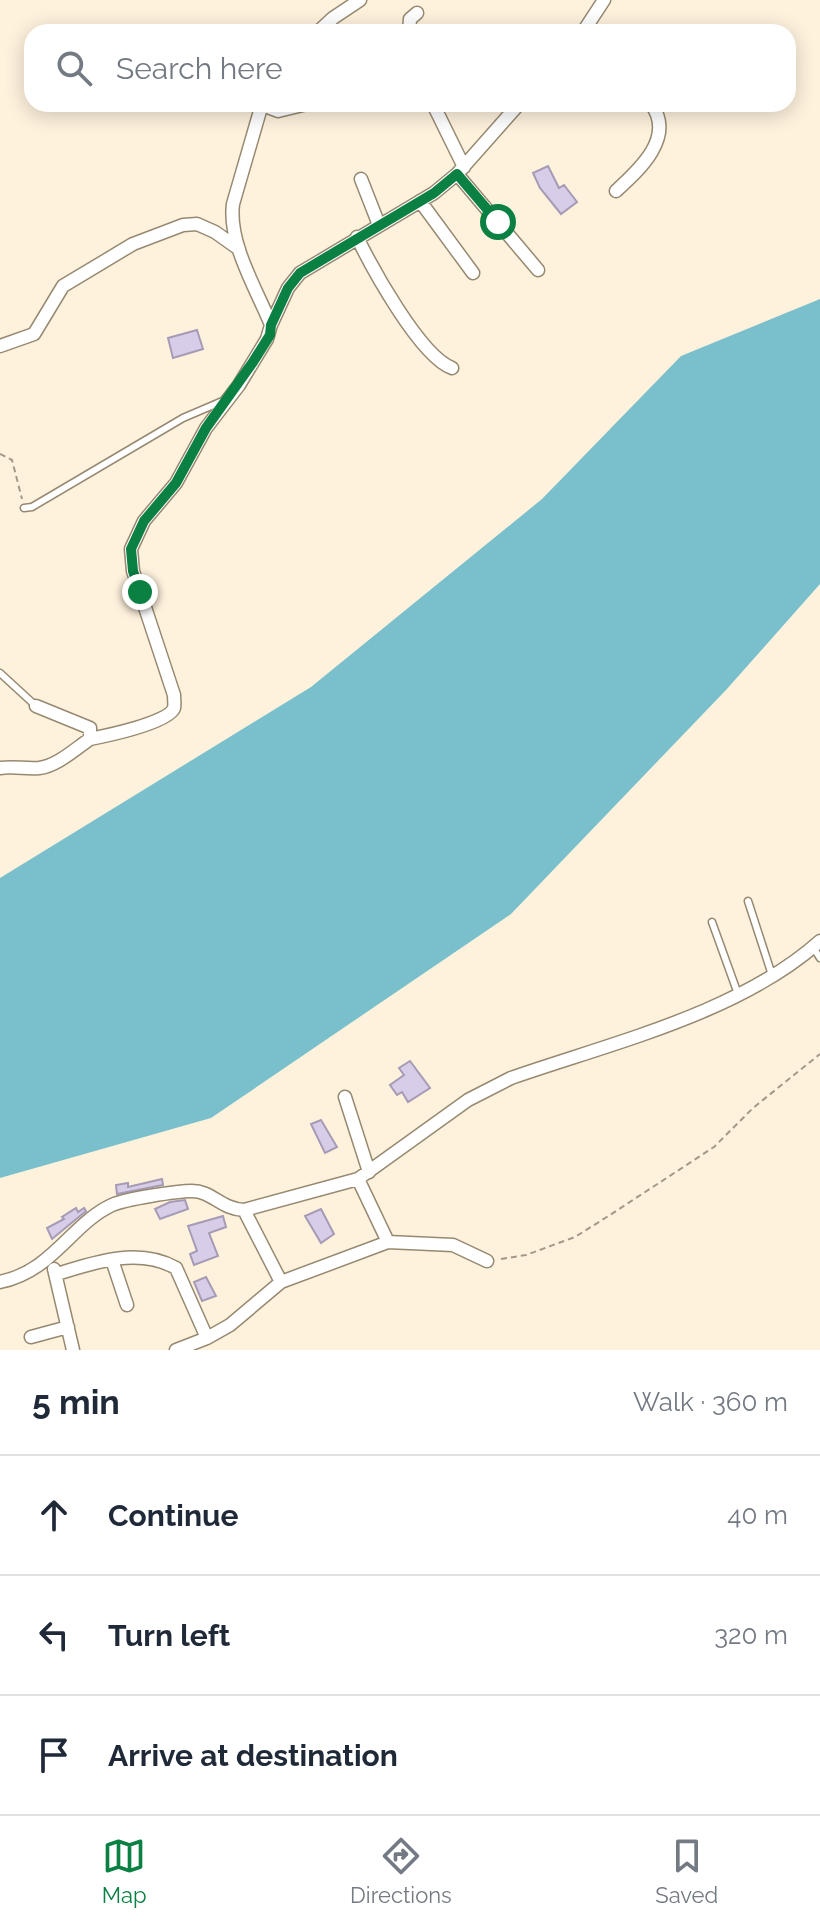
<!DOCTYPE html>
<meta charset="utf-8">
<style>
body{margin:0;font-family:Raleway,sans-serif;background:#f6f6f7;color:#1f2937}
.stop{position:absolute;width:24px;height:24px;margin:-18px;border:6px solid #0b8043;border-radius:50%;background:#fff}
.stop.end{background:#0b8043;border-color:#fff;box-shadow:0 2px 8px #0008}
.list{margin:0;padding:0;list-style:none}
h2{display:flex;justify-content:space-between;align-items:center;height:104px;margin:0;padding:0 32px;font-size:34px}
h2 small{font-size:26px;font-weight:400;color:#747a83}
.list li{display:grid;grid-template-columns:52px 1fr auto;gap:24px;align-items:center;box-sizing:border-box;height:120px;padding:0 32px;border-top:2px solid #e0e1e3}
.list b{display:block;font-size:30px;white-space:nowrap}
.list em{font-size:26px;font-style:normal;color:#747a83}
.icon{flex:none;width:44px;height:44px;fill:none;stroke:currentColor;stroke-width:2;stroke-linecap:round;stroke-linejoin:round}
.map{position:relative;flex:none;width:820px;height:1350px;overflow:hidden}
.search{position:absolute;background:#fff;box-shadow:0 4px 20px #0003;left:24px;right:24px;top:24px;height:88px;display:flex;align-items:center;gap:20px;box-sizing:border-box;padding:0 28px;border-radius:24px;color:#747a83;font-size:30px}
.sheet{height:464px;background:#fff}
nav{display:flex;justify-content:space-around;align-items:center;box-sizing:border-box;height:112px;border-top:2px solid #e0e1e3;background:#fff;font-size:22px;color:#747a83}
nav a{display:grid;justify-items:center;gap:4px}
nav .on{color:#0b8043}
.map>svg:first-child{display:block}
</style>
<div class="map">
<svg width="820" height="1350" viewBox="0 0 820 1350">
<rect width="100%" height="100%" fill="#fef2dd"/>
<path fill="#7ac0cc" d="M820 299V584L726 690 511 914 211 1118 0 1178V878L311 687 542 499 681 356Z"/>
<path fill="#d8cde8" stroke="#a69bb5" stroke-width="2" d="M548 166 559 188 564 185 577 202 561 214 540 188 533 173Z
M197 330 203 349 173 358 168 338Z
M410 1061 430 1088 408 1102 402 1092 397 1095 390 1085 404 1075 399 1068Z
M321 1120 337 1147 325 1153 311 1124Z
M162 1179 163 1185 117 1194 116 1185 128 1183V1187Z
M185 1200 188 1209 160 1219 155 1209 170 1202Z
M76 1208 78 1212 84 1208 86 1211 52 1239 47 1228 64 1219 62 1217Z
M321 1209 334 1234 321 1243 305 1216Z
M223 1216 226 1227 209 1233 218 1256 194 1265 190 1254 197 1251 188 1226Z
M206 1277 216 1296 202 1301 194 1282Z"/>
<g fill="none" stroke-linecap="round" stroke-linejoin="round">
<g stroke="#978971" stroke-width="9">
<path id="lane" d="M24 508 32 507 183 418 225 400
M0 673 36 706
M748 901 772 975
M712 922 738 994
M813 947 820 958"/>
</g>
<g stroke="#978971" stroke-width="15">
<path id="street" d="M318 32 333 18 360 0
M409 32 410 19 417 13
M583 32 604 0
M262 104 233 204C228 243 256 288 271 325
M433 104 464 167
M262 105 278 111 307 104
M457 174 538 270
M361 179 379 225
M616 191C639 170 676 137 651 104
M420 201 473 273
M357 237C372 268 420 356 452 368
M0 346 34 334 63 286 133 244 183 225 197 224 215 232 239 249
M36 706 90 728V739C105 736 169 723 174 708 175 704 174 700 174 695L133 571 131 549 144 521 176 483 206 428 239 385 267 339 271 325 288 288 300 273 434 193 457 174 519 104
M0 768C14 766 25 769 39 768 57 766 75 749 90 739
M345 1097 369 1172
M358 1179 388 1242
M244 1210 281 1282
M112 1260 127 1305
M54 1269 73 1350
M57 1274C95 1262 139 1247 176 1268L207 1338
M0 1282C53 1271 71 1224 112 1205 125 1199 177 1191 192 1191 212 1191 221 1209 244 1210L358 1179 468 1100 511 1078C611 1043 740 1013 820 941
M31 1337 68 1327
M176 1350 207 1338 230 1325 281 1282 388 1242 453 1245 487 1261"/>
</g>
<path stroke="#a29989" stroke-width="2" stroke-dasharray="6 4" stroke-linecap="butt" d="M0 454 12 460 22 499
M501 1259 526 1255 575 1237 610 1215 714 1147 753 1108 820 1054"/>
<use href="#lane" stroke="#fff" stroke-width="6"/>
<use href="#street" stroke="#fff" stroke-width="12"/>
</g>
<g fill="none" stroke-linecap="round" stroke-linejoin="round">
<path stroke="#0b8043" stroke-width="10" d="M140 592 133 571 131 549 144 521 176 483 206 428 253 362 270 335 271 325 288 288 300 273 434 193 457 174 498 222"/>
</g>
</svg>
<div class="stop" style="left:498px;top:222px"></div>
<div class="stop end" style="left:140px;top:592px"></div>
<div class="search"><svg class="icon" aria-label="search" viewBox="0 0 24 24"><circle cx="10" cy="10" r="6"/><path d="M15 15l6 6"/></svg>Search here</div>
</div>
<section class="sheet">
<h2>5 min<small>Walk · 360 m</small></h2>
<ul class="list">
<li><svg class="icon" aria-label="ahead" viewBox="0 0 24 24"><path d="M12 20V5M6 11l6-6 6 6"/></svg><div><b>Continue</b></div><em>40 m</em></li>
<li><svg class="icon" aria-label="left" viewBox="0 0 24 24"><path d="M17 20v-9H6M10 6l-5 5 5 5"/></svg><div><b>Turn left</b></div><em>320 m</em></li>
<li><svg class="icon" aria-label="arrive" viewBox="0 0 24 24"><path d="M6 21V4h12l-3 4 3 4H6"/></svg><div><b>Arrive at destination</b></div></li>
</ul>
</section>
<nav>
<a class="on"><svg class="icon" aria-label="map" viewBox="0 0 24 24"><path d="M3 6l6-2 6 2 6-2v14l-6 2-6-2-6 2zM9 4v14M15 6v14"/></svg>Map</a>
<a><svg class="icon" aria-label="directions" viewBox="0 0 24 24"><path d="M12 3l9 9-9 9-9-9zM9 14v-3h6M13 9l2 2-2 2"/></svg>Directions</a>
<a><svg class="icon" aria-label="saved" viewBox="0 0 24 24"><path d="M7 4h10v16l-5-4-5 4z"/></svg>Saved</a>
</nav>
